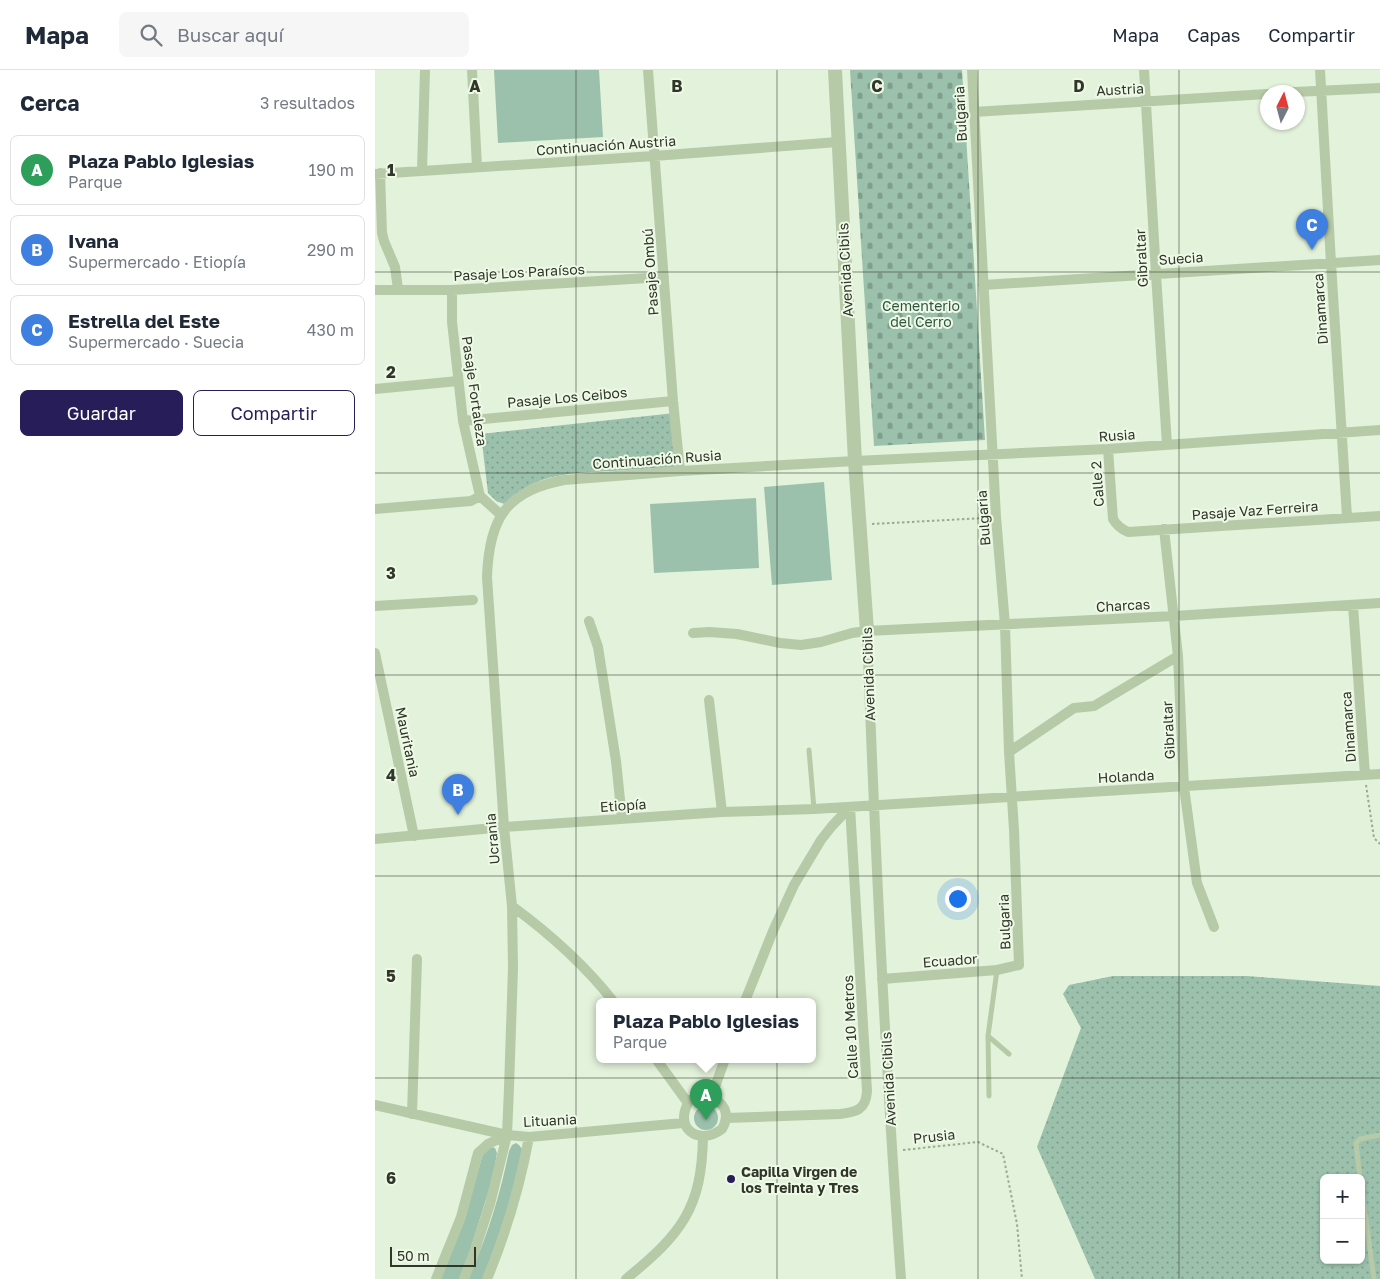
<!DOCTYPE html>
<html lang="es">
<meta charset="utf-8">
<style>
body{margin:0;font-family:"Golos Text",sans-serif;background:#f6f6f7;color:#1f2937}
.controls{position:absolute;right:15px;bottom:15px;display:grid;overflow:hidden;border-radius:8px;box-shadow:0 1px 4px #0004}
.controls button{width:45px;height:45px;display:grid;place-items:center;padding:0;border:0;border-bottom:1px solid #e0e1e3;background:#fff;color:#1f2937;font:25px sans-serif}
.compass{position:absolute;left:885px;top:15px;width:45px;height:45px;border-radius:50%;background:#fff;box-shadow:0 1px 4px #0004;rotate:6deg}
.scale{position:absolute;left:15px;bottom:12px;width:86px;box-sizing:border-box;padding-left:5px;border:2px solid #303628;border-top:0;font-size:14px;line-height:18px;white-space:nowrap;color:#303628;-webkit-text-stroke:4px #eefae7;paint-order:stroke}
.you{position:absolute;left:582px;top:828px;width:18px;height:18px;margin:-12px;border:4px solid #fff;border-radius:50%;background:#1a73e8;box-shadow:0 0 0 8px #1a73e833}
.badge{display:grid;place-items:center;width:32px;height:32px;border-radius:50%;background:#271d58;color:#fff;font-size:16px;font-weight:700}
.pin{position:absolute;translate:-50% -41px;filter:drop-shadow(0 1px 2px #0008)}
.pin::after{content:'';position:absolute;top:26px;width:18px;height:15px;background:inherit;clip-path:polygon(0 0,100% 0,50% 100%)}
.popup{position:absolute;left:221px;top:928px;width:220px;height:65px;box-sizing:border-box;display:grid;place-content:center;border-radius:8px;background:#fff;filter:drop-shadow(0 1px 4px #0005);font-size:16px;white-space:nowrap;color:#747a83}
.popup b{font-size:19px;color:#1f2937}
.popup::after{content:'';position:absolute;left:50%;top:100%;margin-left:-10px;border:10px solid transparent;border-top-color:#fff}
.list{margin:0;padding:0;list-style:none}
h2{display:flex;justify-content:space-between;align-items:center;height:65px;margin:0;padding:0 20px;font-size:21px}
h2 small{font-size:16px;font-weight:400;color:#747a83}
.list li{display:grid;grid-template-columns:32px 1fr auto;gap:15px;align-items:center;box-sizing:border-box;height:70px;margin:0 10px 10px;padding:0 10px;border:1px solid #e0e1e3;border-radius:8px}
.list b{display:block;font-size:19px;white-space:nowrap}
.list p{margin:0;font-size:16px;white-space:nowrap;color:#747a83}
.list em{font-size:16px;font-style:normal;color:#747a83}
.actions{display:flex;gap:10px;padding:15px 20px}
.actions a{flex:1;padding:11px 0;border:1px solid #271d58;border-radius:8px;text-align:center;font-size:18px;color:#271d58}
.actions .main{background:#271d58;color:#fff}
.icon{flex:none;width:28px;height:28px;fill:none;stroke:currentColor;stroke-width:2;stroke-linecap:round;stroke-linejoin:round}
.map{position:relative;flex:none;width:1005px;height:1209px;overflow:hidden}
header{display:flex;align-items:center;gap:30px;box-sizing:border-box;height:70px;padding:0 25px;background:#fff;border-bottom:1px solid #e0e1e3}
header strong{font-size:24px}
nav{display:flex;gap:28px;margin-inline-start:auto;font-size:18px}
.search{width:350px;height:45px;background:#f6f6f7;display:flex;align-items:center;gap:12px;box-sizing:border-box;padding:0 18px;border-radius:8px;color:#747a83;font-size:19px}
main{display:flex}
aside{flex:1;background:#fff}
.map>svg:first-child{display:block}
</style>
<header>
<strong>Mapa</strong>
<div class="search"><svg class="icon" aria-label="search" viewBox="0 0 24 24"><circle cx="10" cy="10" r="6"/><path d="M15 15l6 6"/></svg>Buscar aquí</div>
<nav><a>Mapa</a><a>Capas</a><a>Compartir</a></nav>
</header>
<main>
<aside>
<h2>Cerca<small>3 resultados</small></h2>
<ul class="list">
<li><span class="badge" style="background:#2e9e5b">A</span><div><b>Plaza Pablo Iglesias</b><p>Parque</p></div><em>190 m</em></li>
<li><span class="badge" style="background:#3f7fe0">B</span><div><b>Ivana</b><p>Supermercado · Etiopía</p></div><em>290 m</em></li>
<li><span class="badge" style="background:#3f7fe0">C</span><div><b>Estrella del Este</b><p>Supermercado · Suecia</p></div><em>430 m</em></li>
</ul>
<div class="actions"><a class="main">Guardar</a><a>Compartir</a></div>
</aside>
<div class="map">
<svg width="1005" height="1209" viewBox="0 0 1005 1209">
<defs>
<pattern id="grass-dots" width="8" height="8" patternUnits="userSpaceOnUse" patternTransform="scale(1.25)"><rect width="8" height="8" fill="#9bc1ac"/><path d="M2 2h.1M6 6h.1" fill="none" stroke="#7f9e8c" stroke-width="1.8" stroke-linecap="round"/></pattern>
<pattern id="cemetery-stones" width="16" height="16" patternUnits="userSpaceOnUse" patternTransform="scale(1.25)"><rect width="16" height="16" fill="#9bc1ac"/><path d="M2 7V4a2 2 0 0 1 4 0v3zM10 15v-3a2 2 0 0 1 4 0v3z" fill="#7f9e8c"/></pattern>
</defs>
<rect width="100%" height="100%" fill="#e3f2db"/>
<path fill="url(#grass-dots)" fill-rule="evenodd" d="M300 343 303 397C282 398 260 399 238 401 201 403 156 402 132 435L121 431 113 423 106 364Z
M738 906H872L1005 916V1209H720L662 1077 706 958 688 924 694 915ZM949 1108H986V1190H949Z"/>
<path fill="url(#cemetery-stones)" d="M475 0H587L610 370 499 376Z"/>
<path fill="#9bc1ac" d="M119 0H224L228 67 123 73Z
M449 412 457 510 397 515 389 417Z
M381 428 384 498 279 503 275 434Z
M319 1048a12 12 0 1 1 24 0a12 12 0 1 1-24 0Z
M141 1073 144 1075 148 1080 140 1118 109 1209H93C112 1168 125 1125 134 1081L137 1075Z
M117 1077 120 1078 122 1083 118 1107 92 1190 84 1209H65C84 1170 95 1129 107 1087L109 1082Z"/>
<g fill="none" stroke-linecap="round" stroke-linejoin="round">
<path stroke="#99ac89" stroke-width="2" stroke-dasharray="2.5 2.5" stroke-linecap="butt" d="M497 454 610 448
M991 715 999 768 1005 774
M528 1080 603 1072 628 1084 642 1154 647 1209"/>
<path stroke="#b6caa7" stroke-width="5" d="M434 680 439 739
M613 966 634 984
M614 1026 613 966 622 900
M985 1108 981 1073 985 1069 1005 1065
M986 1113 999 1209"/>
<path stroke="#b6caa7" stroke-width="10" d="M97 0 102 97
M273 0 298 331 305 401
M769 0 781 204 792 375
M945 0 956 193 972 447
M919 22 1005 18
M599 42 892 24
M47 101 50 0
M5 103 7 163 9 171 20 197 23 219
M0 104 279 86 463 72
M608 215 1005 190
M0 220H77L289 207
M77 220V252L88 351 105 426
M0 319 83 311
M88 351 298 331
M733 379 738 449C742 456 746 459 753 462L1005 446
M105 426 126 445
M0 439 96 431 105 426
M789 459 803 586 809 717 822 813 839 857
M978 535 990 705
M0 536 98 530
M214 551 223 577 241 691 247 749
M492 561C500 777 510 993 526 1209
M318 563 334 562 362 564 405 573 426 575 446 572 477 563 492 561 799 546 1005 533
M0 583 39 766
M334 630 347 742
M634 682 699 638 719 636 803 586
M0 769 129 757 347 742 439 739 1005 704
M137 836C175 864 209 894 238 931
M507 909 622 900 644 895 639 760 634 682 630 555 621 447 597 0
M370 931 398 861 419 815 446 770 457 756 475 737
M281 989 313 1033
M332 1027C349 1031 356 1043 347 1059 323 1077 297 1057 315 1030Z
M336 1028 350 989
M0 1035 132 1065 154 1067 308 1053
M37 1044 42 889
M351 1048 465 1044C481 1042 491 1040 492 1021L475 737
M61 1209 86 1147 103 1083 113 1074 132 1065
M89 1209 100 1180 115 1134 132 1065 134 1018 138 898 137 836 129 757 112 507C114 450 130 421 189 410L305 401 480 391 733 379 1005 360
M112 1209C131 1163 145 1116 154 1067
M251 1209C306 1164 327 1139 328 1066"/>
<path stroke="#b6caa7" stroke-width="14" d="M460 0 480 391 492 561"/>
</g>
<path fill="none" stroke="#303628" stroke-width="1" stroke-opacity="0.55" d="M201 0V1209M402 0V1209M603 0V1209M804 0V1209M0 202H1005M0 403H1005M0 605H1005M0 806H1005M0 1008H1005"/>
<circle fill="#271d58" stroke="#eefae7" stroke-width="2" cx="356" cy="1109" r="5"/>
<g text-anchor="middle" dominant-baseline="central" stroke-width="4" stroke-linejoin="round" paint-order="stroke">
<g font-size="14" fill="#303628" stroke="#eefae7">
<text transform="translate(745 19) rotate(-3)">Austria</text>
<text transform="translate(585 44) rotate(-93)">Bulgaria</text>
<text transform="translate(231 75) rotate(-4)">Continuación Austria</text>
<text transform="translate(766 188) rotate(-93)">Gibraltar</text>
<text transform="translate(806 188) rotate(-4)">Suecia</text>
<text transform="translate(470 200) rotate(-93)">Avenida Cibils</text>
<text transform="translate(144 202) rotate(-3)">Pasaje Los Paraísos</text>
<text transform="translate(275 202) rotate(-94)">Pasaje Ombú</text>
<text transform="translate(945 239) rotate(-94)">Dinamarca</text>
<text transform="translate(100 321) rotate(82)">Pasaje Fortaleza</text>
<text transform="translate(192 327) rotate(-5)">Pasaje Los Ceibos</text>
<text transform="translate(742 365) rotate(-4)">Rusia</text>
<text transform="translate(282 389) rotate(-4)">Continuación Rusia</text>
<text transform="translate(722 414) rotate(-94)">Calle 2</text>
<text transform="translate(880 440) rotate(-4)">Pasaje Vaz Ferreira</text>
<text transform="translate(608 448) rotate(-94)">Bulgaria</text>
<text transform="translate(748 535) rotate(-3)">Charcas</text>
<text transform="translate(493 604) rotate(-92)">Avenida Cibils</text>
<text transform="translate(973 657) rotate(-94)">Dinamarca</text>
<text transform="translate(793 660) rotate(-93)">Gibraltar</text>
<text transform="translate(33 672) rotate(78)">Mauritania</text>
<text transform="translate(751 706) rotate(-3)">Holanda</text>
<text transform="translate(248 735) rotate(-4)">Etiopía</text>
<text transform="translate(117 769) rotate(-95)">Ucrania</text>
<text transform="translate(629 852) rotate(-92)">Bulgaria</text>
<text transform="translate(575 890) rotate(-4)">Ecuador</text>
<text transform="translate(475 957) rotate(-93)">Calle 10 Metros</text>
<text transform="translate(513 1009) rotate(-93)">Avenida Cibils</text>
<text transform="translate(175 1050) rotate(-3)">Lituania</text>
<text transform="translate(559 1066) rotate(-6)">Prusia</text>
</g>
<g font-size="14" fill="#2b553f" stroke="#eefae7">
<text x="546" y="235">Cementerio<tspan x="546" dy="16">del Cerro</tspan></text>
</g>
<g font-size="14" font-weight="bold" fill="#303628" stroke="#eefae7" text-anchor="start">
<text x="366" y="1101">Capilla Virgen de<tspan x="366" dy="16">los Treinta y Tres</tspan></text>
</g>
</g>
<g font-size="16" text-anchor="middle" font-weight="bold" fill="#303628" stroke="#eefae7" stroke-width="4" stroke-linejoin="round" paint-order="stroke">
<text x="100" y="22">A</text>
<text x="302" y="22">B</text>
<text x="502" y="22">C</text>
<text x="704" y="22">D</text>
<text x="16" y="106">1</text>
<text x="16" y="308">2</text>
<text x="16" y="509">3</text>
<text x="16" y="711">4</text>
<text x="16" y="912">5</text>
<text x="16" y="1114">6</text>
</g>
</svg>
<div class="controls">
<button>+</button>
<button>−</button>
</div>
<svg class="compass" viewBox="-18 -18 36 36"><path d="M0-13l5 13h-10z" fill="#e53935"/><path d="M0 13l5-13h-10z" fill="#747a83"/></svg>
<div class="scale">50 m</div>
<div class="you"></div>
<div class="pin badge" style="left:331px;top:1050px;background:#2e9e5b">A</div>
<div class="popup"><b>Plaza Pablo Iglesias</b>Parque</div>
<div class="pin badge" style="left:83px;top:745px;background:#3f7fe0">B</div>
<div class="pin badge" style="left:937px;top:180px;background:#3f7fe0">C</div>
</div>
</main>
